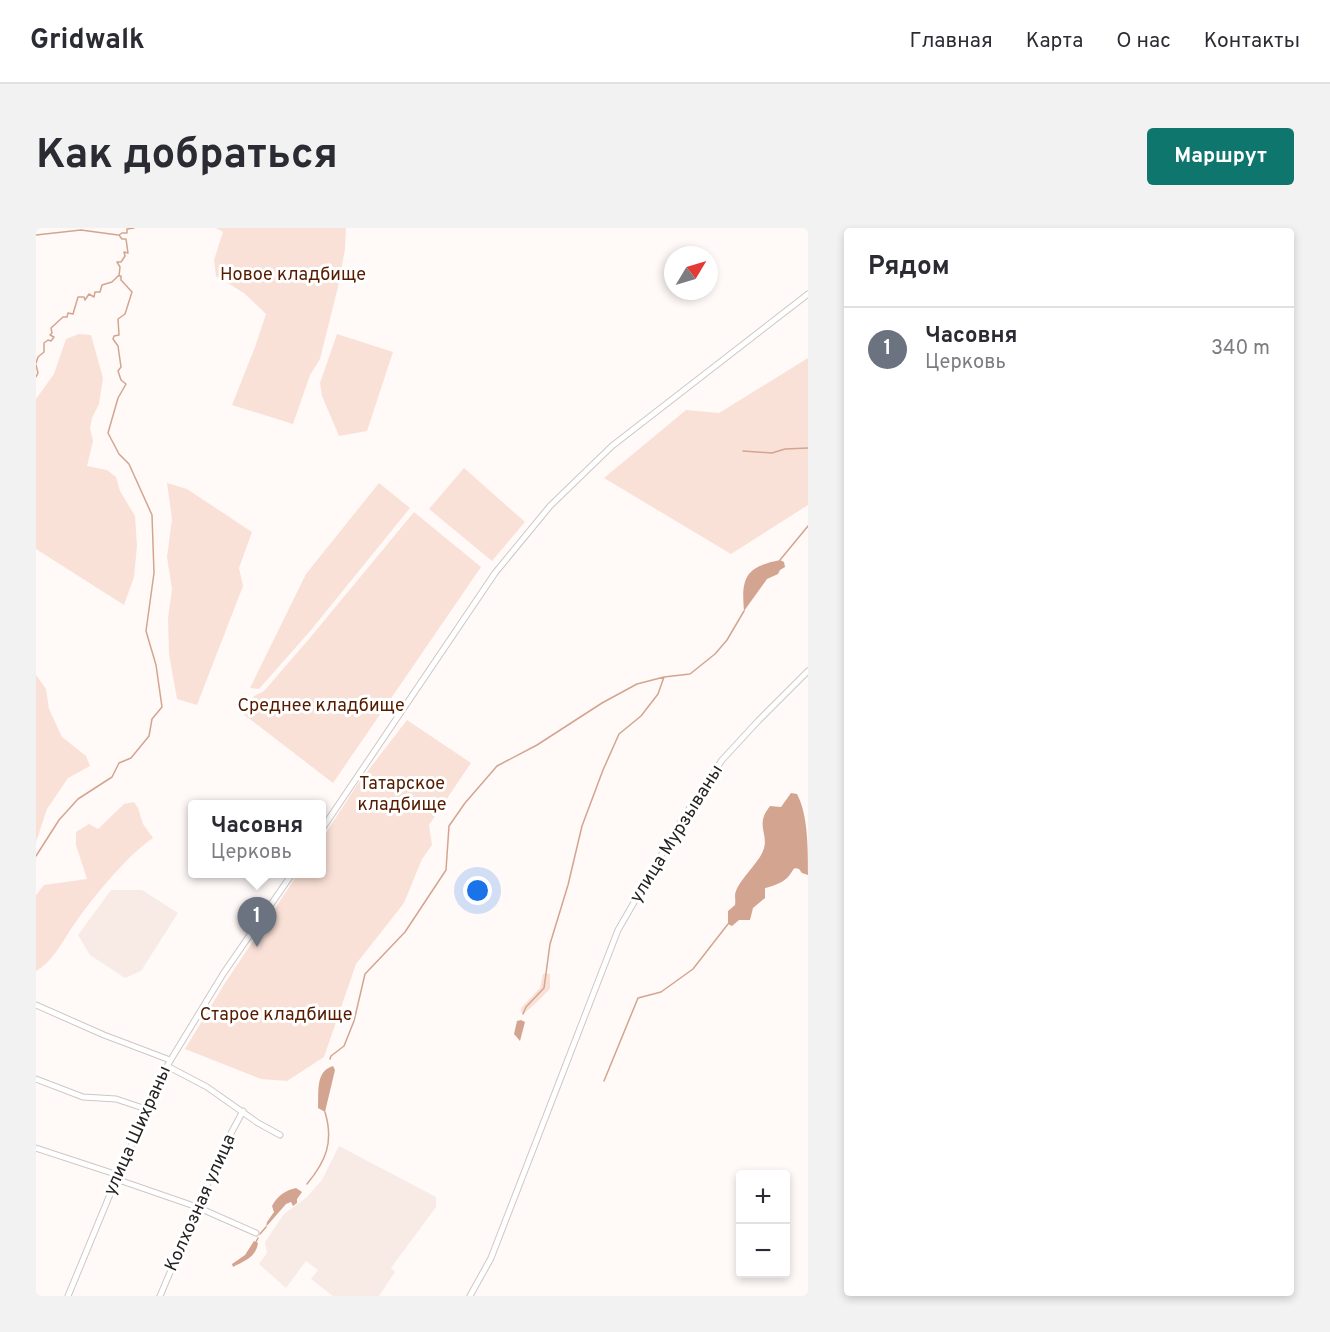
<!DOCTYPE html>
<html lang="ru">
<meta charset="utf-8">
<style>
body{margin:0;font-family:Overpass,sans-serif;background:#f2f2f3;color:#2b2b33}
.controls{position:absolute;right:18px;bottom:18px;display:grid;overflow:hidden;border-radius:6px;box-shadow:0 3px 9px #0003}
.controls button{width:54px;height:54px;display:grid;place-items:center;padding:0;border:0;border-bottom:2px solid #e1e1e2;background:#fff;color:#2b2b33;font:30px sans-serif}
.compass{position:absolute;left:628px;top:18px;width:54px;height:54px;border-radius:50%;background:#fff;box-shadow:0 3px 9px #0003;rotate:52deg}
.you{position:absolute;left:442px;top:663px;width:21px;height:21px;margin:-15px;border:4px solid #fff;border-radius:50%;background:#1a73e8;box-shadow:0 0 0 9px #1a73e833}
.badge{display:grid;place-items:center;width:39px;height:39px;border-radius:50%;background:#0f766e;color:#fff;font-size:20px;font-weight:700}
.pin{position:absolute;translate:-50% -50px;filter:drop-shadow(0 2px 3px #0008)}
.pin::after{content:'';position:absolute;top:32px;width:21px;height:18px;background:inherit;clip-path:polygon(0 0,100% 0,50% 100%)}
.popup{position:absolute;left:152px;top:572px;width:138px;height:78px;box-sizing:border-box;display:grid;place-content:center;border-radius:6px;background:#fff;filter:drop-shadow(0 2px 4px #0005);font-size:20px;white-space:nowrap;color:#7c7c81}
.popup b{font-size:22px;color:#2b2b33}
.popup::after{content:'';position:absolute;left:50%;top:100%;margin-left:-12px;border:12px solid transparent;border-top-color:#fff}
.list{margin:0;padding:0;list-style:none}
h2{display:flex;justify-content:space-between;align-items:center;height:78px;margin:0;padding:0 24px;font-size:26px}
h2 small{font-size:20px;font-weight:400;color:#7c7c81}
.list li{display:grid;grid-template-columns:39px 1fr auto;gap:18px;align-items:center;box-sizing:border-box;height:84px;padding:0 24px;border-top:2px solid #e1e1e2}
.list b{display:block;font-size:22px;white-space:nowrap}
.list p{margin:0;font-size:20px;white-space:nowrap;color:#7c7c81}
.list em{font-size:20px;font-style:normal;color:#7c7c81}
.map{position:relative;flex:none;width:772px;height:1068px;overflow:hidden;border-radius:6px}
header{display:flex;align-items:center;gap:36px;box-sizing:border-box;height:84px;padding:0 30px;background:#fff;border-bottom:2px solid #e1e1e2}
header strong{font-size:28px}
nav{display:flex;gap:33px;margin-inline-start:auto;font-size:21px}
.intro{display:flex;align-items:center;justify-content:space-between;box-sizing:border-box;height:144px;padding:0 36px}
h1{margin:0;font-size:42px}
.button{padding:15px 27px;border-radius:6px;background:#0f766e;color:#fff;font-size:21px;font-weight:700}
main{display:flex;gap:36px;padding:0 36px}
aside{flex:1;background:#fff;border-radius:6px;box-shadow:0 3px 9px #0003}
.map>svg:first-child{display:block}
</style>
<header>
<strong>Gridwalk</strong>
<nav><a>Главная</a><a>Карта</a><a>О нас</a><a>Контакты</a></nav>
</header>
<div class="intro"><h1>Как добраться</h1><a class="button">Маршрут</a></div>
<main>
<div class="map">
<svg width="772" height="1068" viewBox="0 0 772 1068">
<rect width="100%" height="100%" fill="#fff9f7"/>
<path fill="#f8ebe5" d="M75 662H106L142 685 105 743 89 750 54 727 42 707Z
M303 918 400 969V979L355 1040 359 1044 343 1068H297L275 1051 282 1042 270 1033 250 1060 223 1036 231 1025 229 1014 248 986 271 969 286 952Z"/>
<path fill="#fae1d7" d="M180 0H310L309 21 302 59 284 131 274 147 257 196 196 177 219 119 230 86 208 65 180 48 178 32 187 4Z
M43 106 55 107 67 150 63 176 56 190 54 200 57 213 51 238 71 242 80 249 84 263 99 288 101 318 98 349 88 377 0 321V171L18 146 30 111Z
M301 106 357 124 331 203 303 208 286 168 284 155Z
M772 130V277L695 326 568 250 650 182 683 185Z
M428 240 489 294 456 333 393 281Z
M131 255 151 261 216 304 203 340 207 358 161 477 141 471 133 426 132 390 136 361 131 329 136 291Z
M343 255 374 280 275 402 223 461 214 460 270 346Z
M378 284 445 339 297 555 206 485 218 468 228 463 273 411Z
M0 447 10 461 13 481 26 509 50 528 54 538 32 550 11 581 0 614Z
M371 492 435 535 393 597 396 617 386 631 368 675 320 736 288 829 251 853 225 851 149 821 189 755 262 646H286V611L321 557Z
M98 574 102 580 107 596 117 610C91 627 53 674 35 701 25 716 16 734 0 743V667L8 657 51 651 40 617V604L53 596 62 601 88 576Z
M510 745 514 746V761C508 767 494 781 487 786L485 784V780L504 760 507 746Z"/>
<path fill="#d3a590" d="M744 332 748 334 749 339 744 342 742 346 731 351 708 383C705 349 710 339 744 332Z
M755 565 761 566C772 586 772 621 772 647L766 645 763 641 759 640C756 642 755 646 752 649 748 654 735 659 729 660V670L717 680 714 692H703L696 698 692 696V683L699 677C700 672 698 667 700 663 705 650 723 634 727 623 734 606 718 598 734 578L745 579Z
M485 792 489 794 484 813 478 806 481 793Z
M297 838 299 842 289 884 282 880C283 865 279 843 297 838Z
M260 960 266 964 261 971V975L257 978 255 974 250 976 230 999 231 994 238 984 236 978C241 968 250 962 260 960Z
M218 1013 222 1015C220 1029 209 1033 197 1039L196 1036 209 1027Z"/>
<g fill="none" stroke-linecap="round" stroke-linejoin="round">
<path stroke="#d3a590" stroke-width="1.5" d="M0 7 45 2 82 7
M0 135 2 129 8 124V115L12 112 15 113 18 109 14 107 16 105 15 100 27 89H31L32 85 37 86 42 69H48L49 72 53 66 58 69 59 64H64L66 57 76 54 82 48
M0 137 2 145 0 149
M707 223 736 225 749 221 772 220
M744 332 772 298
M0 628 23 592 42 571 76 549 83 535 95 530 113 508 116 491 126 479 120 437 110 403 118 345 116 287 93 236 83 226 72 205 82 170 90 156 85 152 82 143 85 139 82 118 77 111 78 108 83 107 82 91 89 86 96 64 85 52V48H83L84 39 81 34H85L89 28 88 24 92 25 90 11H86L83 7 86 5H91V1L98 0
M487 786 490 779 508 760 514 716 532 657 546 598 567 542 583 506 605 488 622 466 628 449
M294 831 295 828 308 818 318 793 329 746 369 704 410 642 413 598 429 575 461 538 501 517 566 475 601 456 628 449 654 446 679 426 691 412 708 383
M568 853 602 770 625 764 657 741 692 696
M271 956C290 933 298 914 289 884
M224 1006 230 999
M220 1014 222 1010"/>
<g stroke="#cdc8c6" stroke-width="7">
<path id="minor" d="M286 601 459 345 514 278 576 218 772 66
M0 777 68 807 134 832
M131 838 171 859 222 895 244 907
M0 851 47 869 80 871 110 881
M0 920 82 947
M80 951 161 979 220 1005
M32 1068 82 947 131 838 187 746 256 646
M124 1068 186 922 207 883
M434 1068 455 1030 582 702 645 593 686 532 722 493 772 443"/>
</g>
<use href="#minor" stroke="#fff" stroke-width="5"/>
</g>
<g text-anchor="middle" dominant-baseline="central" stroke-width="6" stroke-linejoin="round" paint-order="stroke">
<g font-size="18" fill="#551c00" stroke="#fff">
<text x="257" y="47">Новое кладбище</text>
<text x="285" y="478">Среднее кладбище</text>
<text x="366" y="556">Татарское<tspan x="366" dy="21">кладбище</tspan></text>
<text x="240" y="787">Старое кладбище</text>
</g>
<g font-size="18" fill="#262423" stroke="#fff">
<text transform="translate(641 606) rotate(-58)">улица Мурзываны</text>
<text transform="translate(102 903) rotate(-66)">улица Шихраны</text>
<text transform="translate(165 975) rotate(-66)">Колхозная улица</text>
</g>
</g>
</svg>
<div class="controls">
<button>+</button>
<button>−</button>
</div>
<svg class="compass" viewBox="-18 -18 36 36"><path d="M0-13l5 13h-10z" fill="#e53935"/><path d="M0 13l5-13h-10z" fill="#7c7c81"/></svg>
<div class="you"></div>
<div class="pin badge" style="left:221px;top:719px;background:#6b7280">1</div>
<div class="popup"><b>Часовня</b>Церковь</div>
</div>
<aside>
<h2>Рядом<small></small></h2>
<ul class="list">
<li><span class="badge" style="background:#6b7280">1</span><div><b>Часовня</b><p>Церковь</p></div><em>340 m</em></li>
</ul>
</aside>
</main>
